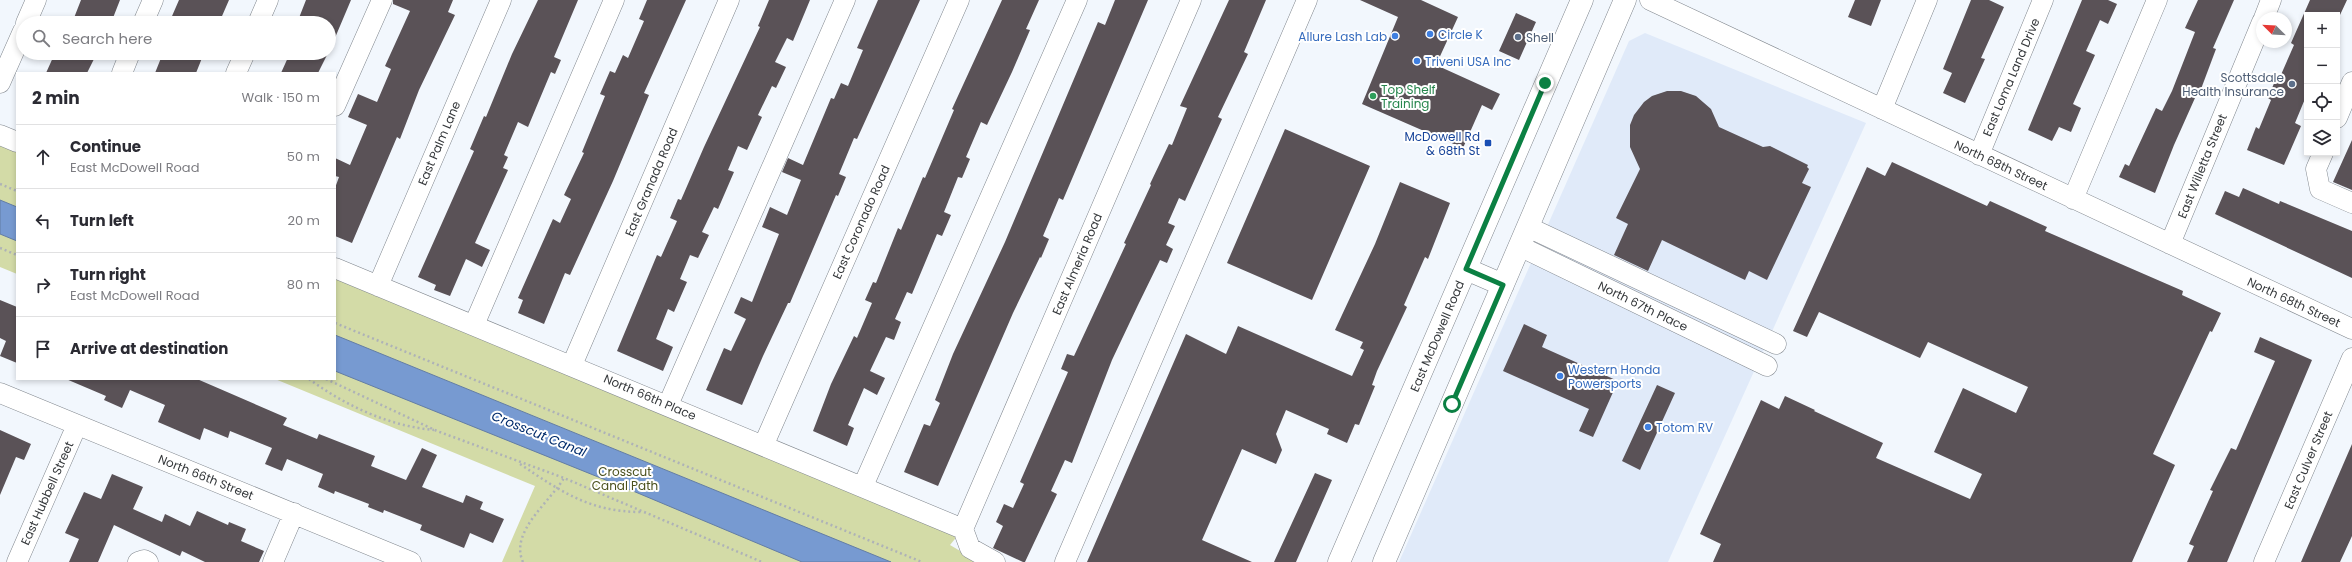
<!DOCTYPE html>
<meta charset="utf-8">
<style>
body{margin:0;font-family:Poppins,sans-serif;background:#f2f2f3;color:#2b2b33}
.controls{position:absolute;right:12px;top:12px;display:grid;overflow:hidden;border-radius:0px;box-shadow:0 2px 6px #0003}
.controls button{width:36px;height:36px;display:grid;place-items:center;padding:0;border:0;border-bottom:1px solid #e1e1e2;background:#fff;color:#2b2b33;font:20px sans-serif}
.compass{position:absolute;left:2256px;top:12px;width:36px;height:36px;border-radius:50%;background:#fff;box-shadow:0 2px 6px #0003;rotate:294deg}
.stop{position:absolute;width:12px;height:12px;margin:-9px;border:3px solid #0b8043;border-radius:50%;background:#fff}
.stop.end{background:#0b8043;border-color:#fff;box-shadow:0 1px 4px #0008}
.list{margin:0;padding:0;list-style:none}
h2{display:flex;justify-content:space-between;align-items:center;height:52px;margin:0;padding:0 16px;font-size:17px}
h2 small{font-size:13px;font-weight:400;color:#7c7c81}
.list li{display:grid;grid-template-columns:26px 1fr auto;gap:12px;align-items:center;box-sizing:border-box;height:64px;padding:0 16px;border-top:1px solid #e1e1e2}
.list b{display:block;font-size:15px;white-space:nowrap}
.list p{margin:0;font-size:13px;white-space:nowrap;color:#7c7c81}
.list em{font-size:13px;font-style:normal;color:#7c7c81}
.icon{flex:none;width:22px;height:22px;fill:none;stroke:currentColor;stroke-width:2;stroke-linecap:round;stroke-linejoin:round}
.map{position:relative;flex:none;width:2352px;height:562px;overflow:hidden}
.search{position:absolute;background:#fff;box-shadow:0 2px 6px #0003;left:16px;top:16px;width:320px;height:44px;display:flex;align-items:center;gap:10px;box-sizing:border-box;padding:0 14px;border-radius:22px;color:#7c7c81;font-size:15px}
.panel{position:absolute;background:#fff;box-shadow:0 2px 6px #0003;left:16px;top:72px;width:320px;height:308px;border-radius:0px}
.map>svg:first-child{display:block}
</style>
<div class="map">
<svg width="2352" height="562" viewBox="0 0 2352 562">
<rect width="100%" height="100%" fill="#f2f7fd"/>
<path fill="#e0eaf9" d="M1645 33 1866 123 1668 562H1399L1629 41Z"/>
<path fill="#d3dba7" d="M0 135 17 142V274L0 267Z
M335 268 963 529 950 545 979 562H502L535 486 275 379H335Z"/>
<path fill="#779ad1" stroke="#637da4" d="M0 200 17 207V241L0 234Z
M335 335 891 562H802L633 491 335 371Z"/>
<path fill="#5a5257" d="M81 0H120L111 23H72Z
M179 0H229L219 23H169Z
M306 0H351L329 52V23H297Z
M393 0H453L448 12 455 15 419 90 400 139 397 137 352 243 335 236V188L339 177 335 176V158L350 165 367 125 348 117 358 94 377 102 391 69 385 66 410 11 393 4Z
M538 0H578L554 57 561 60 555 74 551 72 528 127 518 122 504 155 508 157 503 168 508 170 475 243 490 250 482 267 466 259 450 296 434 290 436 285 418 277 474 151 470 149 484 116 486 117 512 54Z
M647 0H686L644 93 649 95 613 181 570 275 565 273 544 324 518 313 523 300 518 298 553 219 560 223 571 199 564 195 584 153 582 152 605 96 600 94 610 71 615 73 623 55 628 58 644 21 639 19Z
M769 0H810L793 41 787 38 775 62 786 67 776 88 772 86 758 115 762 117 747 150 738 146 728 170 734 172 718 209 714 207 702 232 709 235 698 258 690 255 680 279 687 282 674 312 668 309 656 339 673 347 663 371 617 351 657 255 661 257 677 221 670 218 678 199 681 200 704 147 760 27 758 26Z
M878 0H920L857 139 854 138 839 174 846 177 838 196 836 195 790 303H788L763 356 742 405 706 390 724 348 731 351 746 319 734 313 741 297 752 302 779 234 762 227 770 207 787 215 801 180 782 172 788 158 803 165 831 98 834 99 841 83 848 86 863 50 857 48Z
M1002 0H1039L1026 29 1030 30 1012 72 987 125 981 122 966 157 970 159 962 178 958 177 944 212 951 215 942 236 937 234 912 294 907 292 895 319 901 322 894 340 886 337 870 371 885 378 877 395 864 388 848 425 854 428 847 446 813 431 831 384 854 336 857 338 872 303 865 300 873 282 876 283 898 228 901 230 923 177 925 178 954 110 952 109Z
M1115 0H1148L1063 200 1059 198 1043 236 1049 239 1041 258 1040 257 1013 313 938 486 904 472 924 424 930 426 940 403 935 400 953 354 1005 242 1098 22 1105 25Z
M1229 0H1266L1244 52 1248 54 1218 117 1222 119 1185 201 1179 198 1168 223 1175 226 1166 245 1173 249 1167 263 1160 260 1138 305 1112 360 1072 463 1065 460 1051 491 1057 494 1025 562H1023L993 548 1003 526 996 522 1004 504 1013 508 1024 484 1020 482 1068 372 1061 369 1067 354 1074 356 1126 244 1124 243 1151 185 1150 184 1169 144 1172 145 1187 108 1180 106Z
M1360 0H1421L1458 17 1436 65 1500 94 1492 110 1482 105 1463 148 1362 104 1398 17Z
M1855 0H1881L1871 26 1848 17Z
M1971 0H1989L2004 7 1981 58 1985 59 1965 103 1943 93 1952 73 1943 69Z
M2082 0H2108L2117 4 2108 24 2100 20 2086 51 2095 55 2073 104 2081 108 2071 132 2059 127 2052 141 2028 130Z
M2198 0H2234L2213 48 2216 49 2201 89H2199L2174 145 2155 193 2119 177 2125 164 2129 166 2156 108 2162 111 2172 91 2195 32 2185 28Z
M2310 0H2347L2340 15H2307V94L2295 123 2301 126 2284 165 2247 150 2256 127 2259 129 2271 100 2268 98 2277 76 2280 77 2294 45 2291 43Z
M1516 13 1536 22 1519 60 1499 51Z
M55 53H97L87 73H46Z
M163 53H204L196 73H155Z
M290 53H328L318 73H281Z
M1667 91H1681L1696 96 1711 109 1719 127 1763 147 1770 146 1808 165 1807 167 1809 169 1802 183 1811 187 1767 280 1749 271 1745 280 1662 240 1648 271 1614 255 1628 224 1616 218 1640 169 1630 147V125L1634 115 1644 102 1652 96Z
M1285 129 1370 166 1312 300 1227 263Z
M2352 140V190L2333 182Z
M1892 162 1987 206 1990 201 2047 227 2045 231 2183 291 2182 295 2221 313 2212 332 2210 331 2153 454 2175 465 2132 562H1713L1721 544 1700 534 1761 400 1779 409 1785 396 1815 410 1814 411 1883 443 1876 458 1970 499 1982 474 1934 452 1963 388 2016 413 2028 387 1928 342 1920 358 1819 312 1807 337 1793 331 1867 167 1885 176Z
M1400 182 1450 203 1428 259 1425 257 1404 305 1407 307 1377 371 1372 385 1375 386 1359 425 1355 424 1347 443 1327 434 1329 429 1286 410 1276 434 1282 450 1276 464 1242 449 1202 540 1252 562H1087L1186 334 1226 354 1238 326 1352 376 1364 350 1360 348 1363 342 1335 330 1375 244Z
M2243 188 2279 204 2280 201 2352 231V278L2215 214 2225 191 2239 197Z
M0 300 17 307V363L0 356 6 341 0 338Z
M1524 324 1547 335 1542 347 1618 381 1593 437 1579 431 1589 409 1503 371Z
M2260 337 2312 360 2227 562H2187L2194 546 2189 544 2213 491 2210 490 2231 448 2236 450 2275 361 2254 352Z
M66 379H197L287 418 283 425 317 439 319 434 375 456 371 466 406 480 422 448 437 455 422 487 463 503 466 495 483 502 480 509 504 519 493 543 470 533 464 548 420 530 422 525 384 510 383 513 368 507 369 504 335 491 334 494 318 487 323 474 287 459 282 471 265 464 272 448 230 431 228 438 204 428 200 440 158 422 165 405 130 390 122 408 104 400 106 396Z
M1657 385 1675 393 1640 470 1622 461Z
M0 430 31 444 24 460 16 457 0 495Z
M2352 444V536L2340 562H2301Z
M1315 473 1332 480 1296 562H1274Z
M112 474 143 487 133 509 162 522 165 514 190 526 197 511 228 525 229 522 246 529 241 541 264 551 259 562H205L182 551 180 556 114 525 98 562H69L79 539 65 533 84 492 101 499Z"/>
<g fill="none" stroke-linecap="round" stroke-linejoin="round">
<g stroke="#81878e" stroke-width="21">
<path id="minor" d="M1650 0 2352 329
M2264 18 2271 0
M26 23 36 0
M143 23 153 0
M258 23 268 0
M122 73 130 53
M236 73 245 53
M0 83 23 31
M335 106 382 0
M1882 109 1927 0
M2337 118 2352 82
M0 135 17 142
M2323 153 2316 169 2320 189 2352 203
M1979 155 2043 0
M2073 199 2157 0
M1528 227 1776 344
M2170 244 2262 22
M1519 246 1767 366
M335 268 963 529
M378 286 501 0
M474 325 614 0
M572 365 729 0
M0 393 411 562
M668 405 845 0
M764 444 959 0
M863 486 1077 0
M963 529 1191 0
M963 529 970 548 995 562
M17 562 77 425
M138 562 144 560 148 562
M273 562 294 513
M1065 562 1307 0
M2264 562 2352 358"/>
</g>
<g stroke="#81878e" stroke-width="23">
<path id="major" d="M1466 269 1503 285
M1339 562 1582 0
M1384 562 1625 0"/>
</g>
<path stroke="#aeb2b7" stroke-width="2.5" stroke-dasharray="2 3" stroke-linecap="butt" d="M0 184 17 191
M0 248 17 255
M335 323 922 562
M309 379C346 406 389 426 434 430
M326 379 437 431 564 478 762 562
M520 464C560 491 590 512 641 512
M523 562C509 532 550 502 564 478"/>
<use href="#minor" stroke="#fff" stroke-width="20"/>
<use href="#major" stroke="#fff" stroke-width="22"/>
</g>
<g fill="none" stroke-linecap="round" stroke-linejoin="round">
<path stroke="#0b8043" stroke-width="5" d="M1452 404 1503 285 1466 269 1545 83"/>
</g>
<g fill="#3f7fe0" stroke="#fff" stroke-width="1.5">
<circle cx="1430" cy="34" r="4"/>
<circle cx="1395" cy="36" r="4"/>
<circle cx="1417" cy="61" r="4"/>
<circle cx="1560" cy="376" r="4"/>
<circle cx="1648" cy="427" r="4"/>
</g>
<g fill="#5c6f8a" stroke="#fff" stroke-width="1.5">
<circle cx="1518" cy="37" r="4"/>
<circle cx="2292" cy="84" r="4"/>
</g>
<circle fill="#2e9e5b" stroke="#fff" stroke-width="1.5" cx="1373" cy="96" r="4"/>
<rect fill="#1a4fb4" stroke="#fff" stroke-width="1.5" x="1484" y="139" width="8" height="8" rx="2"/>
<g text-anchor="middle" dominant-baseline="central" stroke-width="4" stroke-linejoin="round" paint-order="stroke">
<g font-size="12" fill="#366cbe" stroke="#fff" text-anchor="start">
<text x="1438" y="34">Circle K</text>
<text x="1387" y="36" text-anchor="end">Allure Lash Lab</text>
<text x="1425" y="61">Triveni USA Inc</text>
<text x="1568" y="369">Western Honda<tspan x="1568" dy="14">Powersports</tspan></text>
<text x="1656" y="427">Totom RV</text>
</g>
<g font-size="12" fill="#4e5e75" stroke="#fff" text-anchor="start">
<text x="1526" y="37">Shell</text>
<text x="2284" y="77" text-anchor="end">Scottsdale<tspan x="2284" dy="14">Health Insurance</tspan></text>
</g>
<g font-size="12" fill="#35383b" stroke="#fff">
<text transform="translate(2011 77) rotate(-67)">East Loma Land Drive</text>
<text transform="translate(439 143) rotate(-67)">East Palm Lane</text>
<text transform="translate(2001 165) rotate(25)">North 68th Street</text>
<text transform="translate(2202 166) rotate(-68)">East Willetta Street</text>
<text transform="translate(651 182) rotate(-67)">East Granada Road</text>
<text transform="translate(861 222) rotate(-66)">East Coronado Road</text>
<text transform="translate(1077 264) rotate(-67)">East Almeria Road</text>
<text transform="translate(2294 302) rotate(25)">North 68th Street</text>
<text transform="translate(1643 306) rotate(26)">North 67th Place</text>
<text transform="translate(1437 336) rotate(-67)">East McDowell Road</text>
<text transform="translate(650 397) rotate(23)">North 66th Place</text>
<text transform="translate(2308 460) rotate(-67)">East Culver Street</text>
<text transform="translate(206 477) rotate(22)">North 66th Street</text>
<text transform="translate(47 493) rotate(-66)">East Hubbell Street</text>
</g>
<g font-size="12" fill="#27864d" stroke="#fff" text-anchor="start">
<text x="1381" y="89">Top Shelf<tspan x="1381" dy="14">Training</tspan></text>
</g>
<g font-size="12" fill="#164399" stroke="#fff" text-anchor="end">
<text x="1480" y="136">McDowell Rd<tspan x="1480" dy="14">&amp; 68th St</tspan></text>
</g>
<g font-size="12" fill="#4a501d" stroke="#fff">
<text x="625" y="471">Crosscut<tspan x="625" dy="14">Canal Path</tspan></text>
</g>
<g font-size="13" font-style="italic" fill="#002b6b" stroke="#fff">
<text transform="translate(539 434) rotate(22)">Crosscut Canal</text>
</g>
</g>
</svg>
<div class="controls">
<button>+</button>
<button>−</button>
<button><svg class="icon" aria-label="locate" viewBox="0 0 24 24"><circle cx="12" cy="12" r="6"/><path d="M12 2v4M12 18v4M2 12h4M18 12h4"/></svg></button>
<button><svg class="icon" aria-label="layers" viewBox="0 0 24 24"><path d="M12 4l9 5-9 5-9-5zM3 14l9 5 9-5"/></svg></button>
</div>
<svg class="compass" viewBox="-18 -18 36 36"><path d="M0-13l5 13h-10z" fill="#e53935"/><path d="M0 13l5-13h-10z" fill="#7c7c81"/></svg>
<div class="stop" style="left:1452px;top:404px"></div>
<div class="stop end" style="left:1545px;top:83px"></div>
<div class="search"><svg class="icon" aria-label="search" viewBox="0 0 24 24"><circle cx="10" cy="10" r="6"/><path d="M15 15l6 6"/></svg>Search here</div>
<section class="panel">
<h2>2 min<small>Walk · 150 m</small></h2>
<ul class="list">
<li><svg class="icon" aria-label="ahead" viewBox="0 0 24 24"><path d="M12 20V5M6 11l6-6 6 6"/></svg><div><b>Continue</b><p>East McDowell Road</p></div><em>50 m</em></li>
<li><svg class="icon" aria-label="left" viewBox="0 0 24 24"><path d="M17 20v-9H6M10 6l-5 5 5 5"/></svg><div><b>Turn left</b></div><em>20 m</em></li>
<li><svg class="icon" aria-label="right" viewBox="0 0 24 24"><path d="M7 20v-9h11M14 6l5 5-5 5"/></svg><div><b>Turn right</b><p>East McDowell Road</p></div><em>80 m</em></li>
<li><svg class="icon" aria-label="arrive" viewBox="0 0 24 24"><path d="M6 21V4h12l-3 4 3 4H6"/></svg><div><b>Arrive at destination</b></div></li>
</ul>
</section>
</div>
